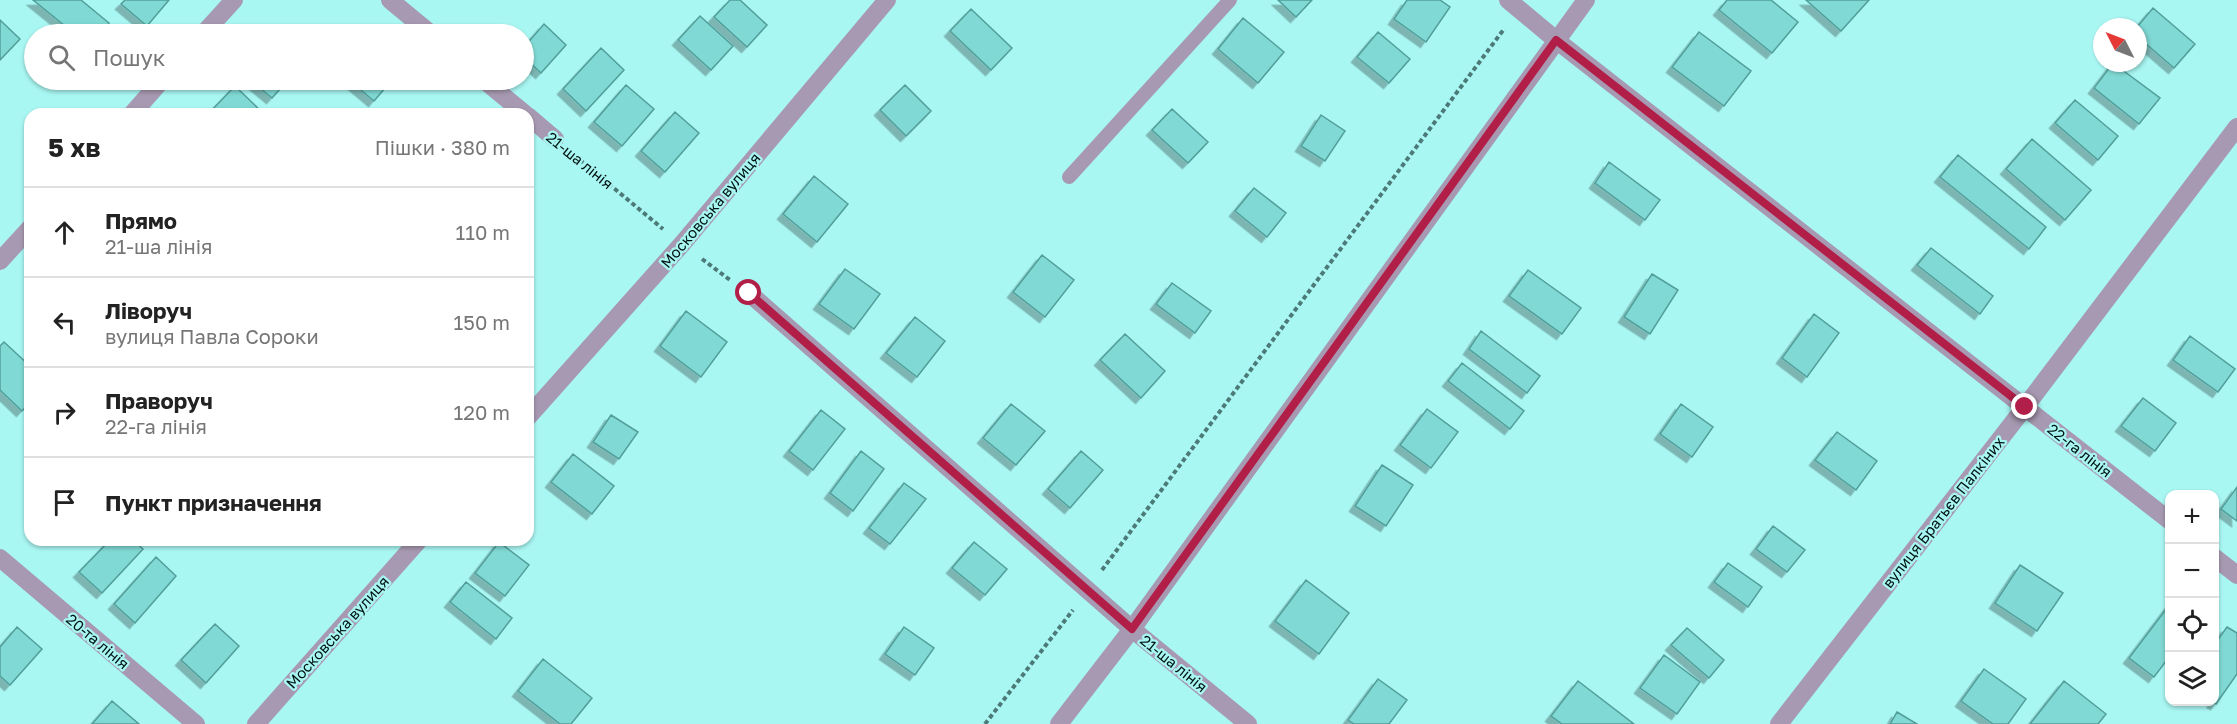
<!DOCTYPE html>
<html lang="uk">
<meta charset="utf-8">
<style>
body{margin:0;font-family:"Golos Text",sans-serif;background:#f6f6f6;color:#222}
.controls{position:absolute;right:18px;bottom:18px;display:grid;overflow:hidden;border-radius:12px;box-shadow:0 2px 4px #0004}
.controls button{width:54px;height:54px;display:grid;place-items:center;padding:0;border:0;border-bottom:2px solid #e0e0e0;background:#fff;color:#222;font:30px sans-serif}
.compass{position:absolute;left:2093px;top:18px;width:54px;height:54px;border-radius:50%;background:#fff;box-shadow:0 2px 4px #0004;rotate:312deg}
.stop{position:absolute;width:18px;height:18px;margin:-14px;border:4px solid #b11e48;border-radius:50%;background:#fff}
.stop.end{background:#b11e48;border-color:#fff;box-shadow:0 2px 6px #0008}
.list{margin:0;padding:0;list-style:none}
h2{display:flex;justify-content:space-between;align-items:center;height:78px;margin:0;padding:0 24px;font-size:26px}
h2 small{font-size:20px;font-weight:400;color:#767676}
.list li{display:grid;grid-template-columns:39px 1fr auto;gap:18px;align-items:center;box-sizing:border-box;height:90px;padding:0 24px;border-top:2px solid #e0e0e0}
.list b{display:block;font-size:22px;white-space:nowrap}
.list p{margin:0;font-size:20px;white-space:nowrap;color:#767676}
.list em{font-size:20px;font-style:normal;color:#767676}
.icon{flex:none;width:33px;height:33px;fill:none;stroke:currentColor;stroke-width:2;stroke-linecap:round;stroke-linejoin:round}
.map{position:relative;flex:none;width:2237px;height:724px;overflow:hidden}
.search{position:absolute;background:#fff;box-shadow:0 2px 4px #0004;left:24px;top:24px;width:510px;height:66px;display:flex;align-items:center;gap:15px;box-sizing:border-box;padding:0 21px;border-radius:33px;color:#767676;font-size:22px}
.panel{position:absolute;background:#fff;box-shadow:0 2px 4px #0004;left:24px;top:108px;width:510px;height:438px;border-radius:18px}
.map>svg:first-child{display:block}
</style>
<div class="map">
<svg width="2237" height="724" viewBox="0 0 2237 724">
<defs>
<filter id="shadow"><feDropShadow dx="-5.5" dy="5.5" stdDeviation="0" flood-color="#0004"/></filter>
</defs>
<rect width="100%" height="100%" fill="#a9f7f3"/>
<path fill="#80d9d4" stroke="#519e9a" stroke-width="1.5" filter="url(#shadow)" d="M33 0H81L109 23 100 34H75Z
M125 0H169L147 26 121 4Z
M730 0H740L767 25 747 47 714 17Z
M1278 0H1312L1296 17Z
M1407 0H1440L1450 7 1426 42 1394 19Z
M1727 0H1771L1798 22 1772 53 1719 10Z
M1806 0H1869L1841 31Z
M2153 8 2195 44 2174 68 2138 37 2137 27Z
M971 9 1012 48 991 70 950 31Z
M700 16 733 46 711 70 678 40Z
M1243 18 1284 52 1258 83 1218 49Z
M0 20 20 39 0 60Z
M544 24 566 45 541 73 524 57V47Z
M1378 32 1410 59 1389 83 1357 57Z
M1699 32 1751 71 1724 106 1672 67Z
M601 48 624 70 586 111 563 89Z
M2113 63 2160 98 2139 124 2094 88Z
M250 80H288L272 98Z
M349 80H392L374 101Z
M626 85 654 109 622 146 594 122Z
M905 85 931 111 906 136 880 110Z
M235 86 264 114 209 113Z
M2075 100 2118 136 2098 160 2055 123Z
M1172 109 1208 142 1188 163 1152 130Z
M675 112 699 133 665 172 641 151Z
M1321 115 1345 131 1325 161 1301 146Z
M2032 139 2091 190 2065 220 2006 169Z
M1958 155 2046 227 2029 249 1940 177Z
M1609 162 1660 200 1645 220 1595 183Z
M814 176 848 204 817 242 783 214Z
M1254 188 1286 213 1267 237 1235 211Z
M1931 248 1993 296 1980 314 1917 265Z
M1042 255 1074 280 1045 317 1013 292Z
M845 269 880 294 854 329 819 304Z
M1528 270 1581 308 1562 334 1509 296Z
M1652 274 1678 290 1650 334 1624 317Z
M1172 283 1211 311 1195 333 1156 304Z
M686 311 727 342 701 377 660 346Z
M1814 314 1839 333 1807 377 1782 358Z
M915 317 945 341 917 377 886 353Z
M1481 331 1540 376 1527 393 1469 349Z
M1125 334 1165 371 1141 398 1100 360Z
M2190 336 2235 369 2218 392 2173 360Z
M4 342 30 366V402L22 411 0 390V346Z
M1462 363 1524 411 1510 429 1448 381Z
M2143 398 2176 423 2155 451 2121 426Z
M1011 404 1045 431 1016 465 983 438Z
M1681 404 1713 427 1692 457 1660 434Z
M1427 409 1458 432 1431 468 1400 445Z
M821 410 845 429 813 470 789 451Z
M611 415 638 432 619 459 593 442Z
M1837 432 1877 461 1856 490 1815 460Z
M861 451 884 469 853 511 830 493Z
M1081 451 1103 470 1070 508 1048 489Z
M573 454 614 486 592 514 551 482Z
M1382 465 1413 485 1386 526 1355 506Z
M904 483 926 499 890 544 869 528Z
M2237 487V521L2221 509Z
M1773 526 1805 550 1787 572 1756 549Z
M110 540H133L143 549 102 593 79 572Z
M499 542 529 565 505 596 475 573Z
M974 542 1007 569 985 595 952 568Z
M156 557 176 576 135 623 114 604Z
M1728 563 1762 587 1748 607 1714 582Z
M2020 565 2063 593 2037 631 1995 603Z
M1306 580 1349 613 1319 654 1275 621Z
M466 582 512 618 496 639 450 602Z
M2170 604V656L2154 677 2129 658Z
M215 624 239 646 206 683 181 660Z
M17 627 42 649 10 685 0 676V647Z
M904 627 934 648 915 675 885 654Z
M2227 627 2237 633V674L2216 704 2212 702H2214V645Z
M1687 628 1724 660 1709 678 1671 645Z
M1664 655 1700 682 1677 714 1640 688Z
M543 659 592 698 571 724H560L518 691Z
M1984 669 2026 699 2008 724H1993L1961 701Z
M1378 679 1407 700 1389 724H1354L1348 720Z
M1578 681 1634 724H1562L1551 716Z
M2064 681 2106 714 2098 724H2030Z
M112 701 139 724H92Z
M1897 712 1917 724H1890Z"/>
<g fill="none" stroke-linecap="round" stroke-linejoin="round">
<path stroke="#4c7a78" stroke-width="4" stroke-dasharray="4.5 3" stroke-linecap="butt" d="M574 155 663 229
M702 259 730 280
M1102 570 1504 29
M985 724 1073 610"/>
<path stroke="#a799b1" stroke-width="14" d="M1069 177 1230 0"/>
<path stroke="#a799b1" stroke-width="18" d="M390 0 431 34
M1508 0 1556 40 2170 521
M203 34 234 0
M484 80 525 114
M132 114 162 80
M528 116 555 139
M0 261 30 228
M749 293 1132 629 1248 724
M528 417 682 244 887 0
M2214 557 2237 575
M0 558 196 724
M256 724 419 540
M1059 724 1132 629 1586 0
M1779 724 2025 407 2237 127"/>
</g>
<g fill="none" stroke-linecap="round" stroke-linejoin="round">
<path stroke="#b11e48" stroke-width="8" d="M749 293 1132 629 1556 40 2025 407"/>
</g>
<g text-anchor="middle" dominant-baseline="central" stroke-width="4.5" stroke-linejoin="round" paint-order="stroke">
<g font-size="15" fill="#001312" stroke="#a9f7f3">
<text transform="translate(580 160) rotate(39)">21-ша лінія</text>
<text transform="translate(710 210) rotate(-50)">Московська вулиця</text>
<text transform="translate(2080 450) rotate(38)">22-га лінія</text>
<text transform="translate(1943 512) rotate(-52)">вулиця Братьєв Палкіних</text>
<text transform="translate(337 632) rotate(-48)">Московська вулиця</text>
<text transform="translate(98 641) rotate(40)">20-та лінія</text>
<text transform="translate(1174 663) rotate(39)">21-ша лінія</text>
</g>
</g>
</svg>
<div class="controls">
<button>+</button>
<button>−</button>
<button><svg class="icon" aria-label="locate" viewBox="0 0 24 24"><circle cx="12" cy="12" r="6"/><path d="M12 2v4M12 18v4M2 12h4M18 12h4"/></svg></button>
<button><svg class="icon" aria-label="layers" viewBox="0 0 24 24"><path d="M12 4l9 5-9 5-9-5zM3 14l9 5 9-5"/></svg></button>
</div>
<svg class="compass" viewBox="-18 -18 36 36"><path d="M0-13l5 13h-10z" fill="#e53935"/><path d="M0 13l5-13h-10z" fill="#767676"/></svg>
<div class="stop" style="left:749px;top:293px"></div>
<div class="stop end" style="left:2025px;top:407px"></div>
<div class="search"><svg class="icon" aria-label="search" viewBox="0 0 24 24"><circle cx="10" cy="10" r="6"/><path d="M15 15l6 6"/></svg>Пошук</div>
<section class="panel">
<h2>5 хв<small>Пішки · 380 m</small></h2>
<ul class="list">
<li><svg class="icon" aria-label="ahead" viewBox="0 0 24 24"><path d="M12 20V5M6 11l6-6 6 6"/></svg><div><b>Прямо</b><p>21-ша лінія</p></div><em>110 m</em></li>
<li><svg class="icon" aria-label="left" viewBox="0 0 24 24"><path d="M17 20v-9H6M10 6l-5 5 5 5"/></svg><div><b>Ліворуч</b><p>вулиця Павла Сороки</p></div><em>150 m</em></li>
<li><svg class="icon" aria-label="right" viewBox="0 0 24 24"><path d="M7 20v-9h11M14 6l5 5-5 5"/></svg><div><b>Праворуч</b><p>22-га лінія</p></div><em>120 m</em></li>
<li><svg class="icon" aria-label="arrive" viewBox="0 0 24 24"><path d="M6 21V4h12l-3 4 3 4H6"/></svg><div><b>Пункт призначення</b></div></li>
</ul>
</section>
</div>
